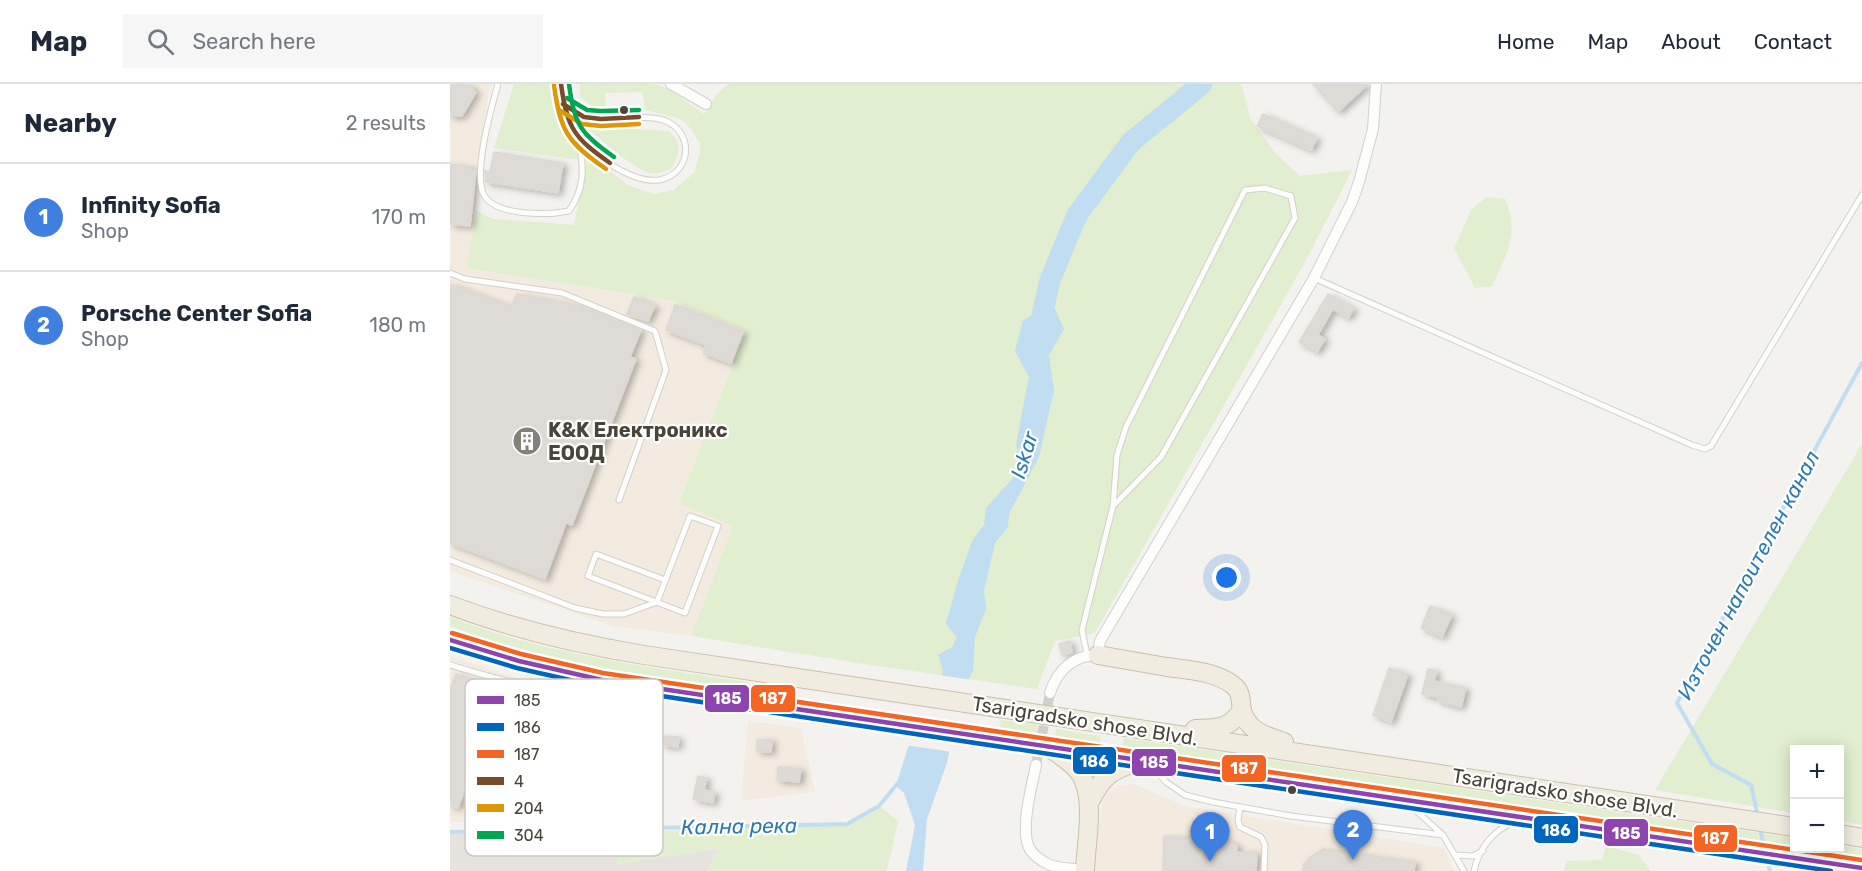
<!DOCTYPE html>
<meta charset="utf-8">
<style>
body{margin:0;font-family:Rubik,sans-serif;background:#f6f6f7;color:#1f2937}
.controls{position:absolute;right:18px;bottom:18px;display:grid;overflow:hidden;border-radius:0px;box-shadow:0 3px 15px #0003}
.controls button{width:54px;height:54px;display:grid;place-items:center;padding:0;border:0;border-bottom:2px solid #e0e1e3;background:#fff;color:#1f2937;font:30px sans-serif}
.you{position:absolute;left:777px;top:494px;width:21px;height:21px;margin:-15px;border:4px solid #fff;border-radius:50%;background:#1a73e8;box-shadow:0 0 0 9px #1a73e833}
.badge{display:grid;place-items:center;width:39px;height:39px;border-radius:50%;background:#2563eb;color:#fff;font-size:20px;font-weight:700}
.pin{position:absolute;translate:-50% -50px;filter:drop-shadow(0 2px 3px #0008)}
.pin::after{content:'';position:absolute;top:32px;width:21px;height:18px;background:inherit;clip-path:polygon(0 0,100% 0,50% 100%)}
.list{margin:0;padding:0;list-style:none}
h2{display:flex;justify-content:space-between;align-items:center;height:78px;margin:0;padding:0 24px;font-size:26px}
h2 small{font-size:20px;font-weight:400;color:#747a83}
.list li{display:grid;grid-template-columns:39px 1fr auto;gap:18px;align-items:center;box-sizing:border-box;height:108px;padding:0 24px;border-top:2px solid #e0e1e3}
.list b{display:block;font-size:22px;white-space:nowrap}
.list p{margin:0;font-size:20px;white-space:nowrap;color:#747a83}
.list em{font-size:20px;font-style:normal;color:#747a83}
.icon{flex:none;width:33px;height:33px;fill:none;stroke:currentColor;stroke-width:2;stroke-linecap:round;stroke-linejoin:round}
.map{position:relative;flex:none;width:1412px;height:787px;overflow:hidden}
header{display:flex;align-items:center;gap:36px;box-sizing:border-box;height:84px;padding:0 30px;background:#fff;border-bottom:2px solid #e0e1e3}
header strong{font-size:28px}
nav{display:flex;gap:33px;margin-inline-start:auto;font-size:21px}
.search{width:420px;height:54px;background:#f6f6f7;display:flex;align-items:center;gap:15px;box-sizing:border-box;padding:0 21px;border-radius:0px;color:#747a83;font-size:22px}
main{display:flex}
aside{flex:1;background:#fff}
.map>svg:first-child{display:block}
</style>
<header>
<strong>Map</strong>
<div class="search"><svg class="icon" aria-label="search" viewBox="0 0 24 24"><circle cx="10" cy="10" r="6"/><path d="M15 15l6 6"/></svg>Search here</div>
<nav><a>Home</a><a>Map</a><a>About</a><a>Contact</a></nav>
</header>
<main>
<aside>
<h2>Nearby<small>2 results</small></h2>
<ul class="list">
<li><span class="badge" style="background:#3f7fe0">1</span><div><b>Infinity Sofia</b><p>Shop</p></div><em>170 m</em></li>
<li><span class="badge" style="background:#3f7fe0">2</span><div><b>Porsche Center Sofia</b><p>Shop</p></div><em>180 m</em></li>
</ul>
</aside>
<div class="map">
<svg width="1412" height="787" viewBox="0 0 1412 787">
<defs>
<filter id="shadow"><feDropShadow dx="4" dy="2.5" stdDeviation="3" flood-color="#0004"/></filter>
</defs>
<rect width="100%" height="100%" fill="#f4f2ee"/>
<path fill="#f3ebdf" d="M0 0H41L32 49 26 127 17 184 225 217 296 246 229 418 283 442 241 552 162 542 0 487Z
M0 572 134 616 116 688 137 691 161 701V736L0 738Z
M298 637 351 644 365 708 291 717Z
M684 700 735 722 994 764 1004 787H643L653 712 668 702Z"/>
<path fill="#e1eecf" d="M64 0H102L107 12 109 42 125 61 178 101 204 110 223 106 244 89 250 68V59L241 45 231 35 195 26 192 8 155 9 156 24 142 22 130 13V0H204L219 5 254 30 267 10 278 0H791L801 35 825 69 850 92 902 86 854 180 645 549 605 557 587 605 408 579 241 552 283 442 229 419 296 246 225 217 17 184 26 127 43 135 124 141 137 77 44 64Z
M159 44 219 47C233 61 230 68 221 85 213 88 205 91 197 88 180 82 153 57 138 45Z
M1036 113 1055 115C1070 149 1057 170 1042 202L1025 204 1004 164 1021 126Z
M1412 360V741L1390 737V666H1344V729L1205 706Z
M0 533C94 570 198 583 297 598L296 607C195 592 96 578 0 542Z
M551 636 587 640 586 650 549 646Z
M606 645 651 652 650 661 605 654Z
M674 654 1344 754V764L672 663Z
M429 722 448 737 437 787H257L268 765 168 780 162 750 310 742 396 740Z
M1390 761 1412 765V774L1350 765 1390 764Z
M1156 762 1189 771 1200 787H1114L1117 777 1152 776Z"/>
<path fill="#e6e3df" d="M0 750 162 751 168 780 268 765 257 787H0Z"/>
<path fill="#c0ddf1" d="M597 208 614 245 599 271 604 307 589 373 559 430 558 443 545 459 534 507 536 525 525 553 523 586 511 610 497 679 477 735 473 787H456L465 741 454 709 446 702 458 663 485 624 493 586 488 571 502 563 507 553 496 540 506 503 522 457 534 441 536 424 562 395 570 378 566 361 579 293 565 267 573 237 587 228Z"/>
<path fill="#f4f2ee" d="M489 591 522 596 514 611 502 668 455 661 482 623Z"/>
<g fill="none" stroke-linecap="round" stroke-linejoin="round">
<path stroke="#c0ddf1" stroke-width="4" d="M1308 733 1301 701 1262 680 1227 619 1412 279
M1310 744 1314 763
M0 748 397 740 429 722 448 699
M1317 776 1320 787"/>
<path stroke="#c0ddf1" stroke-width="21" d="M591 236 600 196 627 131 681 58 752 0"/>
</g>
<path fill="#dedbd6" stroke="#dcd9d4" stroke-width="1.5" filter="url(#shadow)" d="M863 0H918L888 28Z
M0 1H19L26 8 12 32H0Z
M813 30 867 54 861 66 807 42Z
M44 68 113 79 108 109 36 98 35 87 40 88Z
M0 80 21 83 20 86H26L20 142 0 140Z
M0 200 61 223 67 210 122 220 191 246 180 273 186 275 122 441 116 439 95 495 0 459Z
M878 210 904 225 898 234 883 225 868 251 875 255 867 268 849 258Z
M184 213 205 222 198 237 177 230Z
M225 221 293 248 281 279 253 269 256 261 216 246Z
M980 522 1002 531 992 553 971 544Z
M620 557 622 569 612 571 609 560Z
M939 584 958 590 941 638 923 631Z
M978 585 987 587 984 597 1016 604 1011 623 988 617 989 614 972 610Z
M6 590 58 610 51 628 76 637 84 617 112 627 109 634 114 636 101 668 80 660 79 663 47 651 35 680 26 676 8 724 0 721V607Z
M212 652 229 653 228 663 212 661Z
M307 656H322L321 668 307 667Z
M328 683 351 685 349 698 327 696Z
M248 692 257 694 254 706 265 708 263 719 243 715Z
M714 752 756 753 775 756 787 761V768H807L806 787H713Z
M873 765 965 778 964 787H853L854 780 859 774Z"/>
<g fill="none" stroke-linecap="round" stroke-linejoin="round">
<path stroke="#d2cfca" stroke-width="10" stroke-dasharray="10 5" stroke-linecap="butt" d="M586 681 600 609"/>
<g stroke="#d2d0cb" stroke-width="7">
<path id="service" d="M48 0C41 25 24 85 33 109 43 133 99 131 119 127 135 104 134 84 129 57
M111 0C113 14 113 32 121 45 135 67 182 100 209 96 237 91 245 58 223 41 203 25 155 41 133 32 126 29 120 24 113 20
M0 189 15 195 112 209 205 247 216 286 169 416
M864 194 1242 361 1255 365 1261 362 1412 111
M0 476 125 524 153 530H174L207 518 240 432 268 442 235 529 138 492 146 470 215 496
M637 571 632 546 663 422 667 371 676 343 795 106 815 104 841 112 845 134 711 373 663 422
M0 581C46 594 87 611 136 599
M703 683 716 698 735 711 763 718 841 732 993 751
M790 723 788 736 790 743 811 753 815 761 814 787
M963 724 993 751 1014 787
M1005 771 1023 772 1033 767
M1024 787C1029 764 1043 746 1065 738"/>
</g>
<g stroke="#d2d0cb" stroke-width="12">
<path id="minor" d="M221 0 256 20
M600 609C607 586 624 571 648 571L650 557 864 194 902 118 909 98 923 45 926 0
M586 681C582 702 571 740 578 761 581 770 590 776 598 780 610 786 624 783 635 787"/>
</g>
<g stroke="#ccbfa9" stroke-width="20">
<path id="trunk" d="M0 521C63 545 127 560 194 571L1344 743
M0 556 69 577 152 596 1412 784
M648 571C671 575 694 579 717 583 738 586 765 587 783 601 792 608 790 616 792 626 797 647 816 652 834 658
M745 645C768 644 778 646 792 626
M601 665C612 673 626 681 632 693 645 717 636 760 635 786
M639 719C652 693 660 686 688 678
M1390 750 1412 754"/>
</g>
<use href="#service" stroke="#fdfdfc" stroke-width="5"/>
<use href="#minor" stroke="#fdfdfc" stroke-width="10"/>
<use href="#trunk" stroke="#f0ece0" stroke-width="18"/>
<g stroke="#fff" stroke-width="9">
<path id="bus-1" d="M0 556 69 577 152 596 1412 784"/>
</g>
<g stroke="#fff" stroke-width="9">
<path id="bus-2" d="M0 564 67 584 151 603 1381 787"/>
</g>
<g stroke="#fff" stroke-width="9">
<path id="bus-3" d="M2 549 71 570 153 589 1412 776"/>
</g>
<g stroke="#fff" stroke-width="9">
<path id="bus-4" d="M111 0C117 44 124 54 160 79
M113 20 134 33 151 35 189 33"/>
</g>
<g stroke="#fff" stroke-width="9">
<path id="bus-5" d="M104 1C110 47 118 59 156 85
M109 26 132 40 151 42 189 40"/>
</g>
<g stroke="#fff" stroke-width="9">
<path id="bus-6" d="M119 0C124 41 131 50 164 73
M117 14 137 26 151 27 189 26"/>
</g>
<use href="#bus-1" stroke="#8e44ad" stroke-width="4.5"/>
<use href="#bus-2" stroke="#0065bd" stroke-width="4.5"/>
<use href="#bus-3" stroke="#f26522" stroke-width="4.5"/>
<use href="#bus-4" stroke="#7a4b2a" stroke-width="4.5"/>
<use href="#bus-5" stroke="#dd9709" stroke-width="4.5"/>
<use href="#bus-6" stroke="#00a651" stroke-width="4.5"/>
</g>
<defs>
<g id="building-disc" transform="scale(1.5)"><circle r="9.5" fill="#868178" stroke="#fff"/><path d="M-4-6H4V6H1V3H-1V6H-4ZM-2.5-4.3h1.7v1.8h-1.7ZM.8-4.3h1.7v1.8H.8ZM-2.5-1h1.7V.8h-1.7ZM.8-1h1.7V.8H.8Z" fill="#fff"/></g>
</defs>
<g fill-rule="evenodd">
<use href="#building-disc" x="77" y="357"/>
</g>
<g fill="#4b4439" stroke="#fff" stroke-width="2">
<circle cx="174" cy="26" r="5"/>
<circle cx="842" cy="706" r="5"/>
</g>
<g text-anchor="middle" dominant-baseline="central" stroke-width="4.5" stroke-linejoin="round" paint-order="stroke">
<g font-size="20" font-weight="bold" fill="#4b4439" stroke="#fff" text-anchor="start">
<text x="98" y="346">K&amp;K Електроникс<tspan x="98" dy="23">ЕООД</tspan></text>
</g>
<g font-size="20" fill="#4b4439" stroke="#fff">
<text transform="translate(635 637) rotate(9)">Tsarigradsko shose Blvd.</text>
<text transform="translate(1115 709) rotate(9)">Tsarigradsko shose Blvd.</text>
</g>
<g font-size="21" font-style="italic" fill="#2e7ab2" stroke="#fff">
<text transform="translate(574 371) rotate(-73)">Iskar</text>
<text transform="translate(1298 491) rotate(-62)">Източен напоителен канал</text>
<text transform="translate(289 742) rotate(-1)">Кална река</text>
</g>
</g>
<rect x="15" y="595" width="198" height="177" rx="9" fill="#fff" stroke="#c9c7c4" stroke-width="1.5"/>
<rect x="27" y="612" width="27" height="8" fill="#8e44ad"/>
<rect x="27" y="639" width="27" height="8" fill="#0065bd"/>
<rect x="27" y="666" width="27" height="8" fill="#f26522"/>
<rect x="27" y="693" width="27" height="8" fill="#7a4b2a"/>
<rect x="27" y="720" width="27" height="8" fill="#dd9709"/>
<rect x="27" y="747" width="27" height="8" fill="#00a651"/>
<g font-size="16" fill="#4b4439">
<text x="64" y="622">185</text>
<text x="64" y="649">186</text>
<text x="64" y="676">187</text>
<text x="64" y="703">4</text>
<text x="64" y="730">204</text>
<text x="64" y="757">304</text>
</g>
<g stroke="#fff" stroke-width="2">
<rect x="300" y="600" width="46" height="29" rx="6" fill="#f26522"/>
<rect x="254" y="600" width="46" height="29" rx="6" fill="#8e44ad"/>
<rect x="622" y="662" width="45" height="29" rx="6" fill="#0065bd"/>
<rect x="681" y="664" width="46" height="29" rx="6" fill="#8e44ad"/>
<rect x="771" y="670" width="46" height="29" rx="6" fill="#f26522"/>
<rect x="1083" y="731" width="46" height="29" rx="6" fill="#0065bd"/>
<rect x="1153" y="734" width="46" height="29" rx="6" fill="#8e44ad"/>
<rect x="1243" y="740" width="45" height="29" rx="6" fill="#f26522"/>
</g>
<g font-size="16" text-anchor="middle" font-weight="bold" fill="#fff">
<text x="323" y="620">187</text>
<text x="277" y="620">185</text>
<text x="644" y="683">186</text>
<text x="704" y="684">185</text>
<text x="794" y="690">187</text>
<text x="1106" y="752">186</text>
<text x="1176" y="755">185</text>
<text x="1265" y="760">187</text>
</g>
</svg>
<div class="controls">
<button>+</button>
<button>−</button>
</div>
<div class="you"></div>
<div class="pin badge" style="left:760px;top:778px;background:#3f7fe0">1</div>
<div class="pin badge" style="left:903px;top:776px;background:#3f7fe0">2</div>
</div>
</main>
